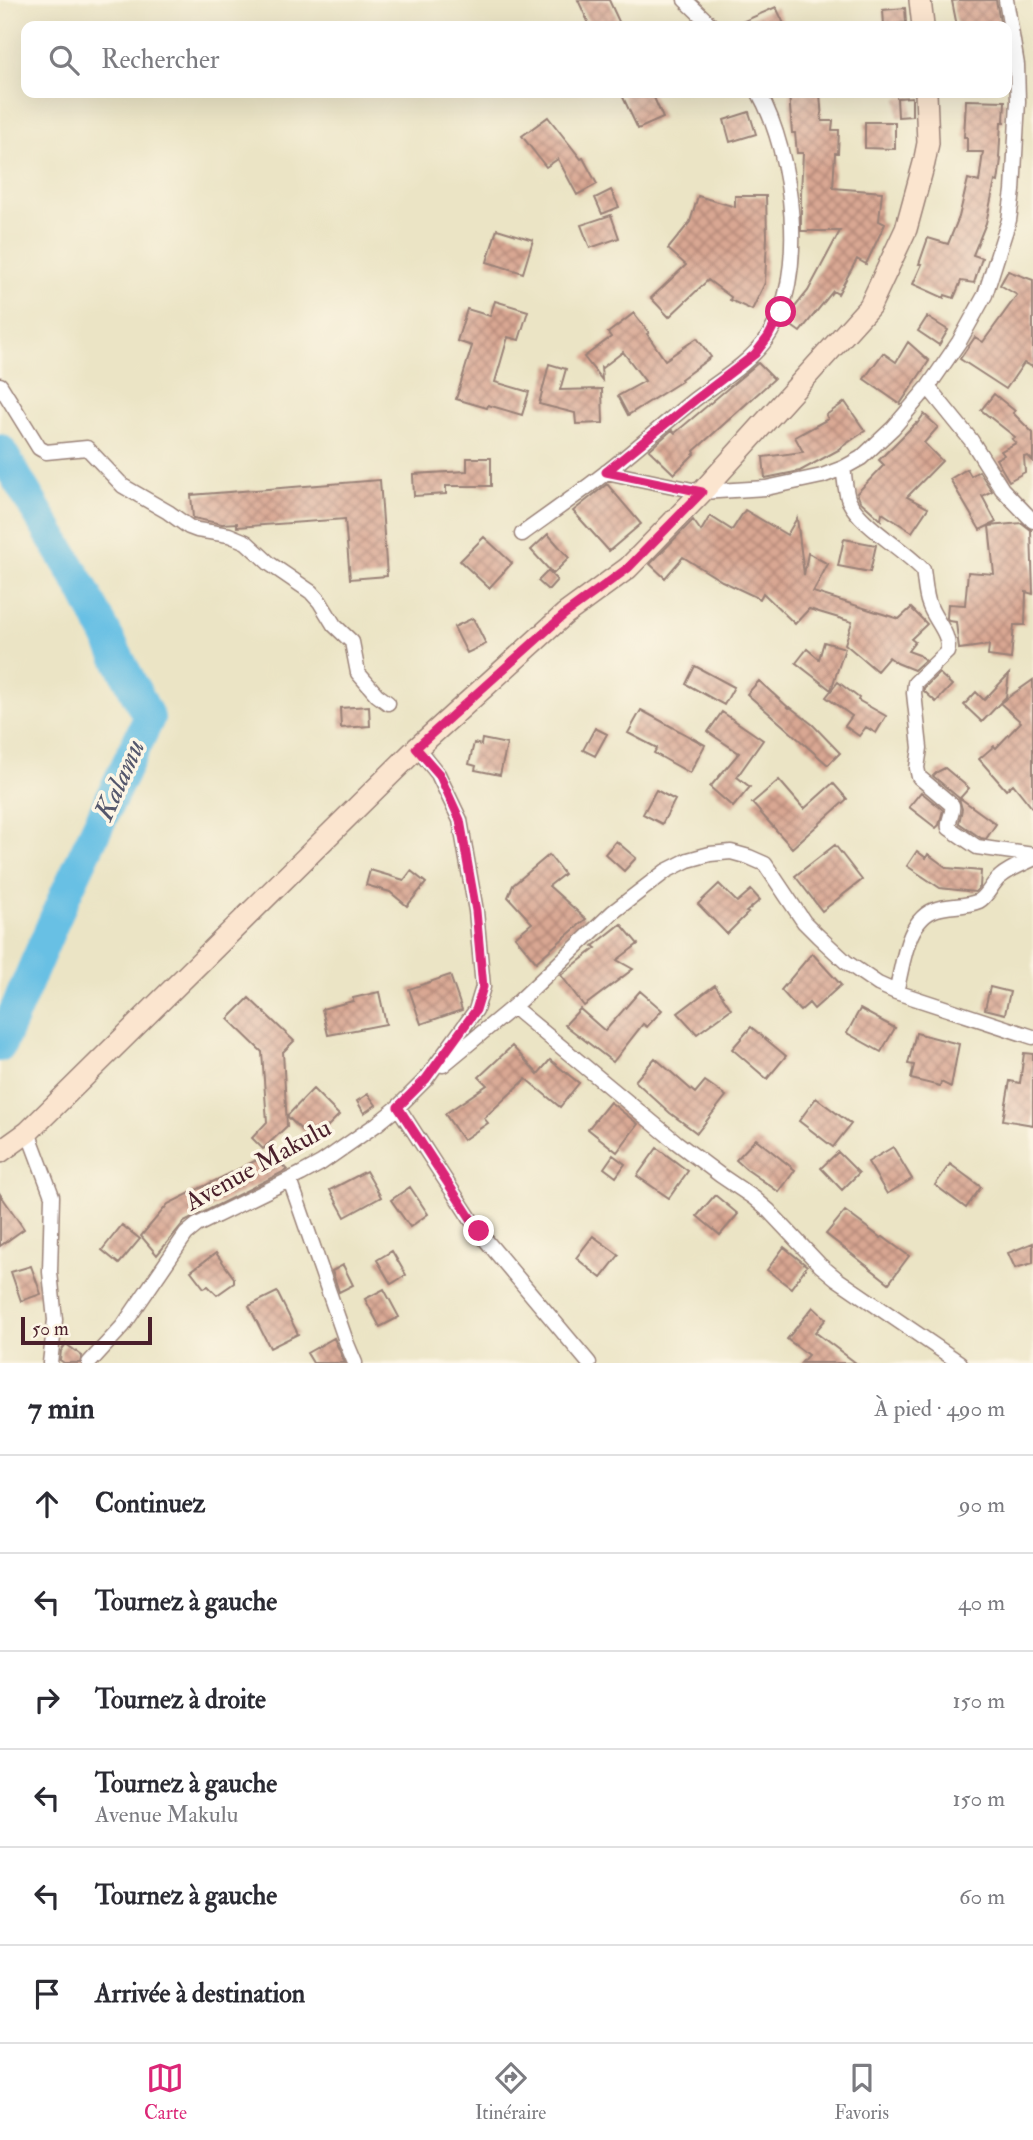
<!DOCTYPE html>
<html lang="fr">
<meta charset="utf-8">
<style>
body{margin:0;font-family:"IM FELL Double Pica",serif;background:#f2f2f3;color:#2b2b33}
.scale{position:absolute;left:21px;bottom:18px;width:131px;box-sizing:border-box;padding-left:7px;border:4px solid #4a1f2b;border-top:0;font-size:19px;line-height:24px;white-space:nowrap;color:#4a1f2b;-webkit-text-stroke:5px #fcf5e5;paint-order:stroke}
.stop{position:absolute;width:21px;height:21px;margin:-16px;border:5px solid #db2777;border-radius:50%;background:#fff}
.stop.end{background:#db2777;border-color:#fff;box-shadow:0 2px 7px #0008}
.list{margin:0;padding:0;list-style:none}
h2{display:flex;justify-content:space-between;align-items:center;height:91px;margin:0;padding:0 28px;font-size:30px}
h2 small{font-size:23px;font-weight:400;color:#7c7c81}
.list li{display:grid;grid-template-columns:46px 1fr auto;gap:21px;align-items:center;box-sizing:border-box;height:98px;padding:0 28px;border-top:2px solid #e1e1e2}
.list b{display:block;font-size:26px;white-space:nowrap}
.list p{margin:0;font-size:23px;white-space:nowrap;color:#7c7c81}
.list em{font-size:23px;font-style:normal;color:#7c7c81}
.icon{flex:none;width:38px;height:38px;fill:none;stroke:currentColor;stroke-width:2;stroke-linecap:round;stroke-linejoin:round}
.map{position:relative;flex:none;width:1033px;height:1363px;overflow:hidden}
.search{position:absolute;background:#fff;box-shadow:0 7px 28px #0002;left:21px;right:21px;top:21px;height:77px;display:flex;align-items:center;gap:18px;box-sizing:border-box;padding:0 24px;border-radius:14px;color:#7c7c81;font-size:26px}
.sheet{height:679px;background:#fff}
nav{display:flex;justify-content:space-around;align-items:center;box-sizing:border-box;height:98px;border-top:2px solid #e1e1e2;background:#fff;font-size:19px;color:#7c7c81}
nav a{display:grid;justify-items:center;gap:4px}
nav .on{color:#db2777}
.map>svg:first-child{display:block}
</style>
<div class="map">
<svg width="1033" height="1363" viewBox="0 0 1033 1363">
<defs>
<pattern id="building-cross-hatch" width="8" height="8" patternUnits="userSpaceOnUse" patternTransform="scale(1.75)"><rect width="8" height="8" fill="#d9a793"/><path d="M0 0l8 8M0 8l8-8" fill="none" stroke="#b28778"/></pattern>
</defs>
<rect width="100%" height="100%" fill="#fcf5e5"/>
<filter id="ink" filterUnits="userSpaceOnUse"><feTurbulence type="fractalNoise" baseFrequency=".0143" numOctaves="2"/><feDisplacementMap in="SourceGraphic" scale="14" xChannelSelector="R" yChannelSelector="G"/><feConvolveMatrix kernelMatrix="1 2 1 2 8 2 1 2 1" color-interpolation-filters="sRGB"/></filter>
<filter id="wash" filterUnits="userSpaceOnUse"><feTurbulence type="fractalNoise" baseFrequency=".00686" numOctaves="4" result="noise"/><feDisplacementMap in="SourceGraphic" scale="28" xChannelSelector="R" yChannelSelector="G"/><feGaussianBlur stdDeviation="1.57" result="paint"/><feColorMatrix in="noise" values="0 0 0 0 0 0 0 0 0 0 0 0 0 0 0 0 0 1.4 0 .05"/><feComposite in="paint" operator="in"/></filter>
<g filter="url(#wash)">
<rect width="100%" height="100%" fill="#ebe4c5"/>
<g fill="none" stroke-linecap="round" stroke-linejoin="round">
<path stroke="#67c0e4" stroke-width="32" d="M0 450 82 587 149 718 65 895 0 1046"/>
</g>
<g id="blocks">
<path fill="url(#building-cross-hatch)" d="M578 0H609L621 26H590Z
M960 0H996L1000 22 982 25 981 22 957 26 952 1Z
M776 7 785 26H733Z
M905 8 906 23 884 25 883 10Z
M621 93H652L663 118 638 129Z
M789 93H820L822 121H833L832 130H839L838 153H835L833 188 882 192 879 221 885 224 866 264 857 259 838 294 833 291 800 332 786 322 790 313 808 291 840 231H801V193L803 153H797L795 133H792Z
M912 97V116L898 117 897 98Z
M966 100 1005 101 1004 122H1001L999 158 1001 159 998 182 995 181 986 223 973 255 982 258 974 283 961 281 954 298 945 295 944 298 913 284 922 264H919L928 238 948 244 959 217 968 179 979 182 983 152H967V137H964Z
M749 112 756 134 730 142 724 120Z
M548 117 581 159 583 158 597 184 577 195 558 159 546 167 522 136Z
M865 122H895V149L865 148Z
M611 190 619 207 602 214 595 198Z
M698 196 735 207V196H766L767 237 765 283 752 310 730 300 731 297 708 280 669 317 651 298 686 265 668 249 690 222Z
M611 215 619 238 590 248 581 225Z
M497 229 533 240 523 273 487 262Z
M1008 271 1033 280V367L1024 363 1006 389 960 359 975 337 983 342 1017 295 1000 285Z
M495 301 528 311 519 340 508 337 495 382 529 392 522 415 488 405 487 408 456 399 472 346 457 341 467 309 490 316Z
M634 313 649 333 647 334 665 360 697 338 711 357 681 379 682 381 628 415 618 396 645 381 623 352 602 368 601 367 602 380 584 357 611 337 608 333Z
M927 317 948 330 939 345 918 331Z
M908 342 929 361 900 404 864 379 883 353 896 362Z
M758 363 774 379 694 451 695 453 674 474 649 450 672 430 675 433Z
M549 364 566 369 560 390 602 389 603 423 576 424 575 413 539 404Z
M994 394 1015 411 1013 413 1033 433V461L1028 456 1024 457 1025 472 1009 481 996 459 1004 455 1001 451 1016 443 1012 439 1015 437 981 410Z
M845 402 865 431 840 448H842L800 471 765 478 763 457 803 452 795 437 828 419 826 415Z
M924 414 938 427 924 443 942 461 907 497 928 508 912 532 882 513 881 520 860 501 857 493 884 465 879 460 916 423 917 424Z
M467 458H491V486H446V494L414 496 413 474 467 471Z
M967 469 971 476 979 471 992 491 982 496 996 522 980 530 950 479Z
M380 480 387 576 350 579 345 519 237 527V523L222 524 193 518 191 495Z
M607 484 641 524 609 551 573 511Z
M745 510 787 535 797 518 804 575 808 553 828 564 813 592 899 619 911 608 927 624 911 639 915 642 908 651 919 655 925 660 914 670 897 663 889 657 877 671 845 644 852 622 809 609 795 624 763 593 760 599 722 581 683 557 665 578 650 564 693 520 701 531 710 516 732 530Z
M1022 523 1031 530 1033 594 1026 592 1025 625H1014L1011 659 988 656 989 645 959 649 956 622 949 621 947 618 948 604 965 605 968 572 994 574 989 526Z
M548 534 569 558 553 574 531 550Z
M484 537 512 563 489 588 460 561Z
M844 539 876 545 870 572 838 566Z
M548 571 557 580 548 590 538 581Z
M473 618 486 644 467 653 454 627Z
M824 642 845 648 831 690 796 663 807 649 819 659Z
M695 666 734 687 724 705 686 684Z
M939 673 952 685 936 702 924 691V688Z
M1009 674 1006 697 1000 703 1033 680V809L1013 784 1006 790 979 759 994 746 996 748 1021 722 1000 703 982 722 964 705 976 692 984 700Z
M759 681 789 708 790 707 813 725 840 753 828 765 747 694Z
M838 682 859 698 858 700 886 716 876 733 866 727 859 736 845 726 852 716 826 697Z
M369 706 370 726 341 728 340 708Z
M641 710 705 745 690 773 654 753 657 748 628 733Z
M722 712 763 740 737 777 750 787 733 807 710 787 739 753 708 732Z
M595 728 607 734 595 756 583 750Z
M482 739 507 744 500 775 475 770 476 766 469 764 474 743 481 745Z
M945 768 969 788 960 798 996 824 986 839 981 838 959 823 962 809 959 798 933 776 937 772Z
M779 780 804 809 833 783 847 799 792 848 752 803Z
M656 790 675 800 662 824 643 814Z
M921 792 943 810 939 825 936 828 909 807Z
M616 841 636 858 624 871 605 854Z
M835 845 862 880 822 911 795 876Z
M917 851 926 858 928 854 947 868 981 871 980 887 975 892 940 888 907 866Z
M549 855 564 874 549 886 586 919 536 962 515 937 532 923 508 897 513 885Z
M370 870 404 880 411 871 426 883 407 906 390 892 366 885Z
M719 884 737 902 751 890 760 900 746 912 748 913 727 934 698 904Z
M621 924 638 944 617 960 633 969 584 1006 561 975 596 948 593 946Z
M812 953 841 985 814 1009 809 1003 800 1011 781 990Z
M450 975 462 1010 421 1024 409 989Z
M715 985 731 1009 697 1034 678 1013Z
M990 987 1010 992 1005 1014 985 1009Z
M640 991 662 1010 647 1027 643 1024 613 1062 565 1025 580 1009 605 1031Z
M379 992 386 1024 328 1035 322 1009 353 1001V998Z
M249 998 294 1041 283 1052 287 1126 263 1149 252 1138 267 1122 262 1052 228 1019Z
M860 1009 895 1028 881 1052 847 1033Z
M751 1027 786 1056 767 1079 732 1049Z
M916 1033 959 1044 951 1087 941 1082 940 1086 911 1079 914 1065 908 1064Z
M512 1046 538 1074 550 1060 579 1083 560 1107 526 1079 484 1118 488 1123 463 1140 445 1114 487 1085 479 1077Z
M1024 1053 1033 1054V1125L1003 1120 1010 1081 1020 1083Z
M655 1058 695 1093 705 1081 726 1096 697 1133 670 1113 635 1081Z
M313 1089 339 1115 313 1141 287 1116Z
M368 1094 376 1105 364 1113 357 1101Z
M816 1098 851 1124 833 1147 799 1121Z
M610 1102 638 1124 617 1152 588 1129Z
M756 1139 795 1170 779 1192 746 1169 736 1160Z
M893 1147 912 1179 887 1194 868 1162Z
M657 1148 688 1171 669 1198 637 1176Z
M838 1152 859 1173 842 1190 821 1168Z
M271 1153 287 1170 184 1222 157 1255 141 1236 168 1204Z
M613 1155 625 1164 616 1177 604 1168Z
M950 1164 981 1187 966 1208 935 1185Z
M366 1171 381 1197 345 1217 330 1190Z
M410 1187 428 1214 410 1227 391 1200Z
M0 1194 24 1229 0 1246Z
M715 1195 738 1214 720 1235 697 1216Z
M845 1211 881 1238 883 1237 909 1256 889 1283 826 1234Z
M122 1225 140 1239 119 1264 102 1250Z
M593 1236 619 1255 601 1278 576 1258Z
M1033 1243V1263L1015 1268 1008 1253Z
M784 1247 807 1266 791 1288 767 1270Z
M392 1251 406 1275 391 1284 377 1260Z
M216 1253 234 1278V1283L217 1295 208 1286 204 1288 191 1271Z
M343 1265 353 1285 339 1292 332 1271Z
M31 1266 41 1294 21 1301 11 1272Z
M384 1289 399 1317 380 1327 365 1299Z
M277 1292 298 1334 270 1348 249 1306Z
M813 1307 826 1319 815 1332 856 1363H801L808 1355 787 1339Z
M334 1338 345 1363H313L307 1353Z
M66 1344 82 1356 80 1363H64L60 1360 61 1351Z"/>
</g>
</g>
<g filter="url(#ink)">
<use href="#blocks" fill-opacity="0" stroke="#9a8278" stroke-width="2"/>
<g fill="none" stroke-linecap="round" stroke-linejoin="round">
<g stroke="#9a8278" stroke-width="17">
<path id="minor" d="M685 0 712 26
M0 385 39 448 46 452 87 448 123 486 168 512 189 527 197 530 229 535 246 542 270 564 311 592 320 602 334 625 352 642 358 673 377 695 388 703
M928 387 971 440 1002 489 1033 521
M843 468C845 478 845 492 849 501 861 526 904 549 923 570 925 581 925 594 929 604 934 620 952 635 947 652L915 683 914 693 920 748 917 768 919 777 952 805C954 814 947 820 949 828L977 847 1033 855
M606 472 702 492 766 488 822 476 843 468 861 458 893 428 928 387 959 342 985 295 1009 220 1013 191 1018 101 1017 65 1006 0
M522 534C551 513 580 493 608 471 637 448 665 423 694 400 719 381 749 364 767 338 809 278 793 154 759 93
M896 992C903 966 906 918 937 909 950 905 966 907 979 901 988 896 992 883 1000 877 1009 869 1022 864 1033 859
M513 1007 676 1142 720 1175 754 1198 769 1211 820 1265 837 1279 960 1363
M443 1065 513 1007 613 912 666 871 688 860 710 854 731 852 749 857 765 864 804 922 818 936 846 962 878 984 896 992 1033 1037
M398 1107 479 1232 589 1363
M28 1132 52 1196 50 1272 55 1320 50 1363
M290 1180 347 1344 355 1363
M89 1363 123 1326 186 1234 197 1225 301 1174 321 1163 377 1124 398 1107 426 1079 476 1010 483 987 476 911 460 820 438 774 417 748"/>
</g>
<g stroke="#9a8278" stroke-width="24">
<path id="secondary" d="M920 0 923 26
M0 1152 28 1132 417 748 565 614 628 568 702 492 870 306 906 229 924 163 928 143 926 93"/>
</g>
<use href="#minor" stroke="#fff" stroke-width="14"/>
<use href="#secondary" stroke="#fbe5cf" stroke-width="21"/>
</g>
</g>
<g fill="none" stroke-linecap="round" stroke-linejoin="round" filter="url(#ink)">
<path stroke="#db2777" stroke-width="9" d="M479 1231 398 1107 426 1079 476 1010 483 987 476 911 460 820 439 774 416 748 565 614 628 568 702 492 606 472 695 400 755 354 768 337 781 312"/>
</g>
<g text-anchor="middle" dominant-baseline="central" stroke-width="7" stroke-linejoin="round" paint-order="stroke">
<g font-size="26" fill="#4a1f2b" stroke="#fcf5e5">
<text transform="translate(258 1165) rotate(-29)">Avenue Makulu</text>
</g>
<g font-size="28" font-style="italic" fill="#54576c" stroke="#fcf5e5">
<text transform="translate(120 780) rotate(-66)">Kalamu</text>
</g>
</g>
</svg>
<div class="scale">50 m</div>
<div class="stop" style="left:781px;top:312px"></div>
<div class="stop end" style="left:479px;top:1231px"></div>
<div class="search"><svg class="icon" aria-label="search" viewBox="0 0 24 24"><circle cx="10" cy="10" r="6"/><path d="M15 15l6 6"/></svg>Rechercher</div>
</div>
<section class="sheet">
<h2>7 min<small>À pied · 490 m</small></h2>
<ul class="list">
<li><svg class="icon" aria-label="ahead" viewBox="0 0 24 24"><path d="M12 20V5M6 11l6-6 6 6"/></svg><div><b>Continuez</b></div><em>90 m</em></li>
<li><svg class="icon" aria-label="left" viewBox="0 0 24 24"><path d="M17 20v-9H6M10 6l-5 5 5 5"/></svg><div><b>Tournez à gauche</b></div><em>40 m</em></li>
<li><svg class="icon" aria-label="right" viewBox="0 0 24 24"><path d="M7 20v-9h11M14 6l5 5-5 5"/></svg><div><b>Tournez à droite</b></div><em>150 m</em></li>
<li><svg class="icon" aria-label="left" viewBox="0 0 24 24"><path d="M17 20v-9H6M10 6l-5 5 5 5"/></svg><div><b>Tournez à gauche</b><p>Avenue Makulu</p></div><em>150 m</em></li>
<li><svg class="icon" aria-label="left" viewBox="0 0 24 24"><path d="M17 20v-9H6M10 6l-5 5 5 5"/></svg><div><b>Tournez à gauche</b></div><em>60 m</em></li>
<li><svg class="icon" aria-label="arrive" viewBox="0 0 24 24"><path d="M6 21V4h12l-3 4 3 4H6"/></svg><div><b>Arrivée à destination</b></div></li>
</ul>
</section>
<nav>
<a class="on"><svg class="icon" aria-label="map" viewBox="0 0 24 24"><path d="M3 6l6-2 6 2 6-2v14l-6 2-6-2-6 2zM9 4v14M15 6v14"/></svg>Carte</a>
<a><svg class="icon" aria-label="directions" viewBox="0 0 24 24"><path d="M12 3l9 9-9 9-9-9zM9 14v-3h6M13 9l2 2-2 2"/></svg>Itinéraire</a>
<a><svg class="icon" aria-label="saved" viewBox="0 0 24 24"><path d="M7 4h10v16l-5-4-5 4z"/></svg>Favoris</a>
</nav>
